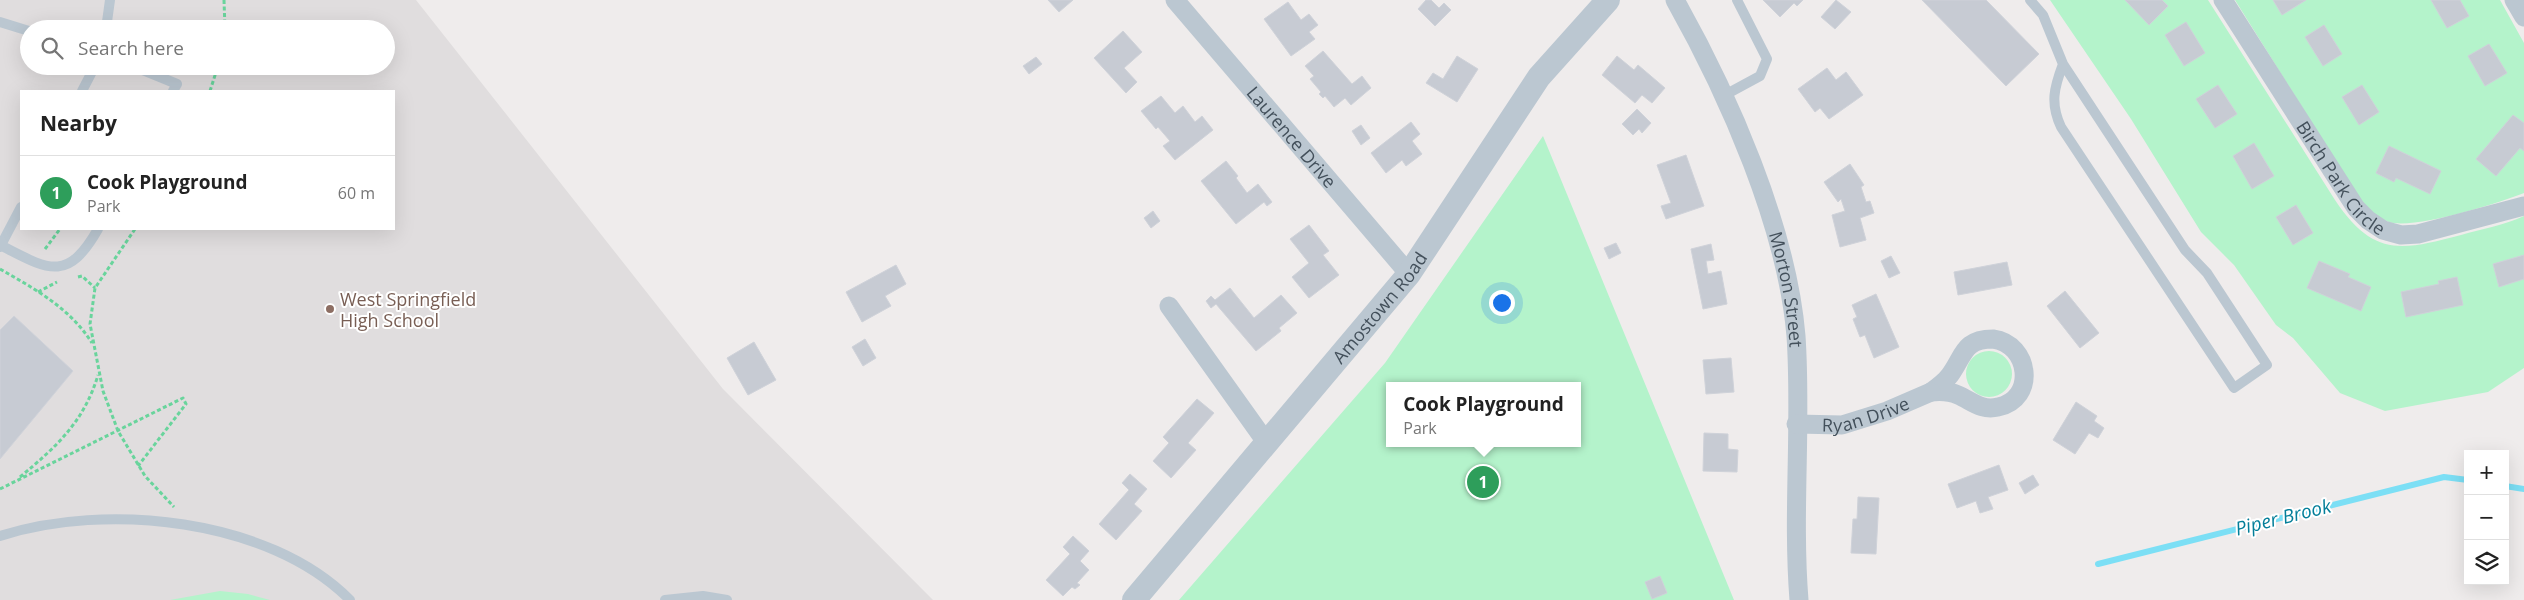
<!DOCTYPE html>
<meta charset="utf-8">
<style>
body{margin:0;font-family:"Open Sans",sans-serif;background:#f2f2f2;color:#222}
.controls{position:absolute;right:15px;bottom:15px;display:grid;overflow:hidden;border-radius:0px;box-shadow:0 5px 20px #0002}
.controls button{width:45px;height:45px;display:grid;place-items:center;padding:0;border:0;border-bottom:1px solid #e0e0e0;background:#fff;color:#222;font:25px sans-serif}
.you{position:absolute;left:1501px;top:302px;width:18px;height:18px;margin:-12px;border:4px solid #fff;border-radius:50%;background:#1a73e8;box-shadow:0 0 0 8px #1a73e833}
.badge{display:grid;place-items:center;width:32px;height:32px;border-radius:50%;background:#b45309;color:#fff;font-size:16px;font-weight:700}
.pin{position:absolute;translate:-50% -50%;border:2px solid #fff;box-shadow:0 1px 5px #0006}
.popup{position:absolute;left:1386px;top:382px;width:195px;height:65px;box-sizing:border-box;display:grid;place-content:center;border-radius:0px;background:#fff;filter:drop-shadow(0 1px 4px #0005);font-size:16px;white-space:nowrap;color:#767676}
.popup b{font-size:19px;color:#222}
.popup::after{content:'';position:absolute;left:50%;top:100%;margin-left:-10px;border:10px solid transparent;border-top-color:#fff}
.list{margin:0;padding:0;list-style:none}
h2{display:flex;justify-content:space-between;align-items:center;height:65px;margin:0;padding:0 20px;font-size:21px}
h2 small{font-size:16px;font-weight:400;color:#767676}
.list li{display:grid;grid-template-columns:32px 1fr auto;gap:15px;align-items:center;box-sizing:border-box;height:75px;padding:0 20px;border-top:1px solid #e0e0e0}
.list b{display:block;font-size:19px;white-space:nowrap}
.list p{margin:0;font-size:16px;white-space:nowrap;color:#767676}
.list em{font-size:16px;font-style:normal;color:#767676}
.icon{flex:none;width:28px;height:28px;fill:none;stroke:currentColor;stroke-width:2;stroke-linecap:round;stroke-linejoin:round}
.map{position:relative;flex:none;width:2524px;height:600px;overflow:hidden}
.search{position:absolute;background:#fff;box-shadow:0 5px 20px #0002;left:20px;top:20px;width:375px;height:55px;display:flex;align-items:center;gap:12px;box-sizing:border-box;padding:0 18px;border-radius:28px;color:#767676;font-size:19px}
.panel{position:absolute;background:#fff;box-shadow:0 5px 20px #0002;left:20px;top:90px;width:375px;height:140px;border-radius:0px}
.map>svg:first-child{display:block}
</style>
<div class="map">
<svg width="2524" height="600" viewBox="0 0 2524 600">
<rect width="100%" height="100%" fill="#efecec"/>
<path fill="#e0ddde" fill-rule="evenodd" d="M0 0H416L723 389 933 600H0ZM29 29H386V66H29ZM21 91H394V229H21Z"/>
<path fill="#b4f3cb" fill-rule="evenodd" d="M2050 0H2208L2335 200C2373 257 2401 251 2461 235 2482 229 2504 225 2524 216V368L2488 392 2385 411 2340 393 2293 338 2276 325 2234 265 2201 232 2131 119Z
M2235 0H2500L2524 43V193C2499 203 2413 230 2389 222 2375 217 2366 206 2357 195Z
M1543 136 1734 600H1179L1385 363ZM1389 386H1577V443H1389Z
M1966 374a23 23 0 1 1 46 0a23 23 0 1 1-46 0Z
M220 591 248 594 270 600H170Z"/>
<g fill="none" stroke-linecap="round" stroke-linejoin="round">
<path stroke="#7cdff5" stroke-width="6" d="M2505 486 2524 489
M2098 564 2444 477 2468 480"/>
</g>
<path fill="#c7cbd3" stroke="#cfd2d9" d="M1048 0H1073L1059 12Z
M1426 0H1431L1439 8 1444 3 1451 10 1435 26 1418 9Z
M1763 0H1803L1797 6 1794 3 1780 17Z
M1836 0 1851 12 1835 29 1821 17Z
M1922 0H1986L2039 54 2006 86Z
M2125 0H2162L2168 6 2149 25Z
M2273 0H2306L2282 15Z
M2431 0H2460L2469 16 2447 28Z
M1288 2 1301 20 1309 14 1318 25 1309 32 1315 39 1291 56 1264 19Z
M2186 22 2205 53 2184 66 2165 35Z
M2324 25 2342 54 2323 66 2305 37Z
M1123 31 1142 52 1124 68 1137 82 1126 93 1094 58Z
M2489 44 2507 73 2485 86 2468 56Z
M1323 51 1352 84 1362 76 1371 88 1351 105 1345 98 1334 107 1325 96 1323 98 1319 94 1321 92 1310 79 1314 76 1305 66Z
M1457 56 1478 69 1457 102 1426 83 1433 73 1443 79Z
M1617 56 1634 70 1638 65 1665 88 1652 103 1642 95 1635 103 1602 75Z
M1036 57 1042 64 1029 74 1023 66Z
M1827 68 1836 80 1846 72 1863 95 1829 119 1820 108 1815 112 1798 89Z
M2218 85 2237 114 2215 128 2196 99Z
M2362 85 2379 112 2359 125 2342 97Z
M1161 96 1175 113 1183 106 1195 122 1202 116 1213 130 1175 160 1163 146 1170 141 1158 127 1156 129 1141 111Z
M1637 109 1651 123 1642 133 1639 129 1633 135 1622 124Z
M2513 115 2524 123V151L2520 148 2496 176 2476 159Z
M1411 122 1420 134 1412 141 1422 154 1406 166 1402 160 1386 173 1371 153Z
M1361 125 1370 138 1361 145 1352 131Z
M2254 143 2274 176 2252 189 2233 156Z
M2389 146 2441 171 2430 194 2396 178 2394 182 2376 173Z
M1686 155 1704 206 1666 219 1661 206 1671 203 1657 165Z
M1226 161 1238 176 1236 178 1247 193 1258 184 1272 202 1267 206 1264 202 1236 224 1201 181Z
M1850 164 1864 185 1861 187 1866 202 1870 201 1874 213 1860 218 1866 240 1840 247 1832 215 1845 211 1841 199 1838 202 1824 182Z
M2296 205 2313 233 2293 245 2276 217Z
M1153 211 1160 221 1151 228 1144 218Z
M1309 225 1329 251 1323 255 1339 275 1309 298 1292 277 1309 263 1290 239Z
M1616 243 1621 253 1609 259 1604 248Z
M1711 244 1714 260 1706 261 1708 274 1721 271 1727 304 1703 309 1691 249Z
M2524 255V279L2499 287 2493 264Z
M1891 256 1900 273 1889 278 1881 261Z
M2319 261 2350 274 2348 277 2371 287 2361 311 2307 288Z
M2007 262 2012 285 1958 295 1954 272Z
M896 265 906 284 885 296 891 306 862 322 846 292Z
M2457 277 2463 305 2406 317 2401 292 2439 284 2438 281Z
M1230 288 1254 318 1281 295 1297 313 1279 328 1281 331 1256 351 1216 304 1211 308 1206 301 1211 296 1215 300Z
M2065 291 2099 333 2080 348 2047 306Z
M1876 294 1899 347 1874 358 1865 335 1860 337 1853 319 1857 317 1852 305Z
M14 316 73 371 0 459V330Z
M865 339 876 358 863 366 852 347Z
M754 342 776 380 748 395 727 358Z
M1731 358 1734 392 1706 394 1703 360Z
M1197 399 1214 413 1188 443 1196 450 1171 478 1153 461 1169 443 1163 437Z
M2076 402 2097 416 2094 421 2104 428 2098 438 2089 433 2075 454 2053 440Z
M1704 433 1728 434V449L1738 450 1737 472 1703 471Z
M1999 465 2008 490 1988 497 1993 509 1980 513 1976 501 1957 508 1948 484Z
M1130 474 1147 489 1134 504 1142 511 1116 540 1099 524 1129 490 1122 483Z
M2033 475 2039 485 2025 494 2019 483Z
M1858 497 1879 498 1876 554 1851 553 1853 519H1857Z
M1073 536 1089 551 1080 561 1089 570 1077 583 1080 585 1075 589 1072 587 1063 596 1046 580 1070 554 1063 547Z
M1660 576 1667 593 1652 599 1645 582Z"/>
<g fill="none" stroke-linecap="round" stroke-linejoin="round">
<path stroke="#69d49c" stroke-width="3" stroke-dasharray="4 2.5" stroke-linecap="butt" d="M224 0 225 29
M210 91 218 66
M135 229 95 288 90 324 103 391 118 431 145 476 174 507
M45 249 60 229
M0 269C35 289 70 308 92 343
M78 277 82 276 95 288
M38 292 57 282
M20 477C56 447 84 422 98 375
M0 489 183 398 186 404 138 466"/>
<path stroke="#bbc7d1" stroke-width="10" d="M2030 0 2043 15 2063 64 2185 250 2207 273 2267 365 2234 388 2061 127C2050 103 2054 88 2063 64
M0 22 29 31
M106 29 110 0
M133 66 177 84 173 91
M82 91 95 66
M1723 96 1760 76 1767 59 1737 0
M0 245C47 269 67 284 98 229
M0 247 21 207
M0 536C105 502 269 518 350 600
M665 600 703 596 727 600"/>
<g stroke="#bbc7d1" stroke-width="19">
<path id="s1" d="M1175 0 1409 274"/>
<path id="s2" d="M1675 0C1728 94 1787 227 1796 336 1802 424 1792 512 1799 600"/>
<path id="s3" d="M2223 0 2356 208 2368 220 2383 230 2401 235 2418 234 2524 206"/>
<path d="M2514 0 2524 17"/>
<path d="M1169 306 1266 442"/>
<path d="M1993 339C2030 344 2037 399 1998 407 1981 411 1972 401 1958 395 1949 391 1941 391 1931 392 1938 387 1945 382 1950 375 1964 356 1963 339 1993 339Z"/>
<path id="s4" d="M1796 424 1842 425 1887 411 1931 392"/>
</g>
<path stroke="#bbc7d1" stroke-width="24" id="s5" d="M1134 600 1409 274 1539 77 1608 0"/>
</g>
<circle fill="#8d6e63" stroke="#fff" stroke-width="2" cx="330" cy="309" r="5"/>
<g text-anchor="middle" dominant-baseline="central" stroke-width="4" stroke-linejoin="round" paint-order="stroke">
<g font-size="18" fill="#43505b" stroke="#fff">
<text stroke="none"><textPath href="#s1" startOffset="180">Laurence Drive</textPath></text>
<text stroke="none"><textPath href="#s3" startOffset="214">Birch Park Circle</textPath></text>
<text stroke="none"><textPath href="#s2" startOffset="312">Morton Street</textPath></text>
<text stroke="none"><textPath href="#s5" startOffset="382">Amostown Road</textPath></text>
<text stroke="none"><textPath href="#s4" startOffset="71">Ryan Drive</textPath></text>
</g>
<g font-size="18" fill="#785e54" stroke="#fff" text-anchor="start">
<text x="340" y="299">West Springfield<tspan x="340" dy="21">High School</tspan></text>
</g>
<g font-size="19" font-style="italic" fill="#037e99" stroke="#fff">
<text transform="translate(2283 517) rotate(-14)">Piper Brook</text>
</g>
</g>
</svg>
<div class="controls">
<button>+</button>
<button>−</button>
<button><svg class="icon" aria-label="layers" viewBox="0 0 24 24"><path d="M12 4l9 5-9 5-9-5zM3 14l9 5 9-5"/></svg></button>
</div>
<div class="you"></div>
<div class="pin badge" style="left:1483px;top:482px;background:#2e9e5b">1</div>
<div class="popup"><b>Cook Playground</b>Park</div>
<div class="search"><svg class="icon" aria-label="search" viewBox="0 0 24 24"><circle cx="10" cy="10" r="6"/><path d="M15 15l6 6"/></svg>Search here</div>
<section class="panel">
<h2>Nearby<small></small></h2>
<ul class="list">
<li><span class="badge" style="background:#2e9e5b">1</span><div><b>Cook Playground</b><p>Park</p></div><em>60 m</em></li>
</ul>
</section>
</div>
